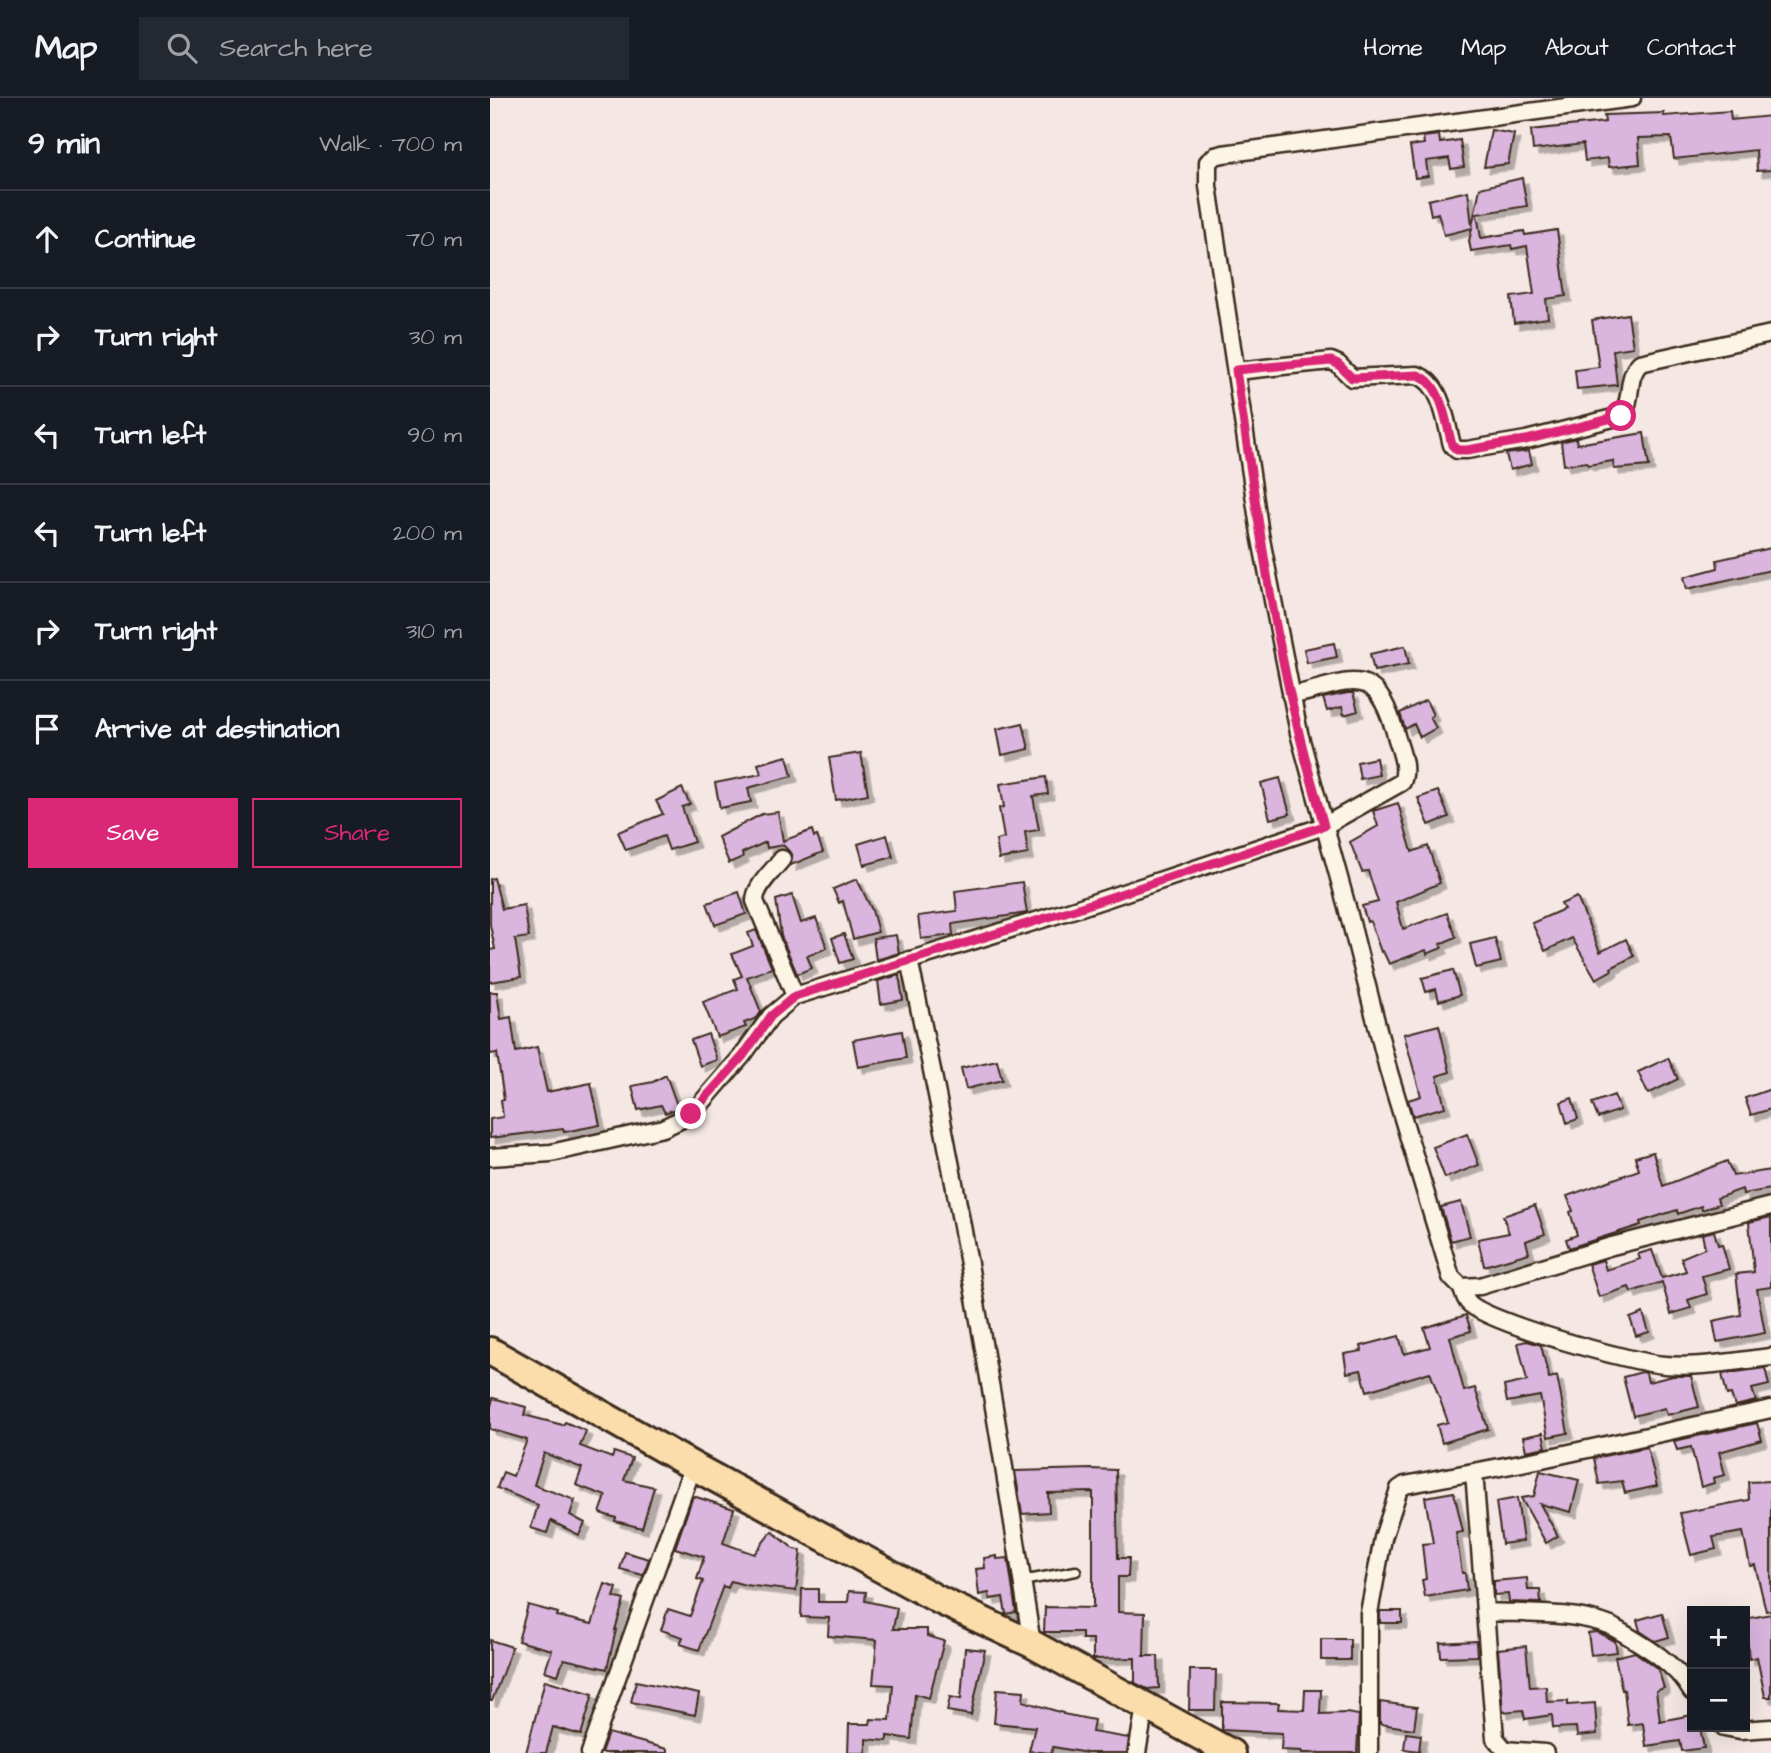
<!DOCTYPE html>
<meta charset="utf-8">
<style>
body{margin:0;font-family:"Architects Daughter",sans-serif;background:#242831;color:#f1f3f6}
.controls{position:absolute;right:21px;bottom:21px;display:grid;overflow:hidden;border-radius:0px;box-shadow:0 7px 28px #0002}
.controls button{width:63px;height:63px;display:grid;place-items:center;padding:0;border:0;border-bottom:2px solid #363941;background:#171b24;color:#f1f3f6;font:35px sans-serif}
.stop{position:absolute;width:21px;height:21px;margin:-16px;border:5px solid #db2777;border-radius:50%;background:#fff}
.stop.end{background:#db2777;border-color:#fff;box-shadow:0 2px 7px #0008}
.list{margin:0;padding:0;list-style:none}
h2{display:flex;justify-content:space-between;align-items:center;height:91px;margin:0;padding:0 28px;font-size:30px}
h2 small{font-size:23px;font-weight:400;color:#9ea1a6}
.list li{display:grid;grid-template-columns:46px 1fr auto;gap:21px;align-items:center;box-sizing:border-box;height:98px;padding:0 28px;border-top:2px solid #363941}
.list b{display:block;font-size:26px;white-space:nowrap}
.list em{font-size:23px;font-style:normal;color:#9ea1a6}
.actions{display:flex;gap:14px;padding:21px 28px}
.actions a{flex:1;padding:16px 0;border:2px solid #db2777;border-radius:0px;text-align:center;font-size:24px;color:#db2777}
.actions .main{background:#db2777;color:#fff}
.icon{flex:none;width:38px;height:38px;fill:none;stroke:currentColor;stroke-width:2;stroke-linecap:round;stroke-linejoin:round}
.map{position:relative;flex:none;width:1281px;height:1655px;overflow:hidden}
header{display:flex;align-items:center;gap:42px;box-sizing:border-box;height:98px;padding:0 35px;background:#171b24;border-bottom:2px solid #363941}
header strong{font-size:33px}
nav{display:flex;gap:38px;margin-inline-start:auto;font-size:24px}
.search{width:490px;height:63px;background:#242831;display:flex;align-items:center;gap:18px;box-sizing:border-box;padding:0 24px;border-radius:0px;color:#9ea1a6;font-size:26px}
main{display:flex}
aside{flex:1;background:#171b24}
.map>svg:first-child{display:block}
</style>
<header>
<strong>Map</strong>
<div class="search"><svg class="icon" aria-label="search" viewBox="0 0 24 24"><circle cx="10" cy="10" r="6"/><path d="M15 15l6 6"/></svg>Search here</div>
<nav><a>Home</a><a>Map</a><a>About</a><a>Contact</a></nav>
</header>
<main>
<aside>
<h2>9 min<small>Walk · 700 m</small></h2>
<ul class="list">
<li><svg class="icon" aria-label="ahead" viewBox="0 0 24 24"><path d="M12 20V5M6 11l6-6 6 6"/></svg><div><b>Continue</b></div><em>70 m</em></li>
<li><svg class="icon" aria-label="right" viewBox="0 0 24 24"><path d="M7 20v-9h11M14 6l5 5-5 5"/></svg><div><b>Turn right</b></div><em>30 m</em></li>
<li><svg class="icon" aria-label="left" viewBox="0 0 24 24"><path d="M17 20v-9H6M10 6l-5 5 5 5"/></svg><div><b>Turn left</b></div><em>90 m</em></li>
<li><svg class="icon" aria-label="left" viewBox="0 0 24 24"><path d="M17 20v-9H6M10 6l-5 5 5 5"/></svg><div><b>Turn left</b></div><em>200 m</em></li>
<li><svg class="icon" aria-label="right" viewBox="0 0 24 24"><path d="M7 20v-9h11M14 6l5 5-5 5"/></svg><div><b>Turn right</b></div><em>310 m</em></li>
<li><svg class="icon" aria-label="arrive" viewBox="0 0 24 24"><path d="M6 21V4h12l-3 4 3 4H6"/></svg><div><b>Arrive at destination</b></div></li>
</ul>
<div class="actions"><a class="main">Save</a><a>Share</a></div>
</aside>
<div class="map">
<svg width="1281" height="1655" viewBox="0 0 1281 1655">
<defs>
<filter id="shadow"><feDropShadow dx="5.5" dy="5.5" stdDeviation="0" flood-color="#0004"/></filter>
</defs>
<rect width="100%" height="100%" fill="#f5e8e4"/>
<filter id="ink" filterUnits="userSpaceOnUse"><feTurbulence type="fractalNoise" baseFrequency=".0143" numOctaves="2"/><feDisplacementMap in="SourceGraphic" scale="14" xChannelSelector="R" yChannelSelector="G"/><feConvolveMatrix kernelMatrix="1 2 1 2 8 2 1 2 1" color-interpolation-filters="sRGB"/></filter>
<g filter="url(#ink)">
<path fill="#dab5de" stroke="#3b2a1e" stroke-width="2" filter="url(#shadow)" d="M1240 13 1241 22 1281 18V72L1267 73 1266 52 1184 61 1181 39 1148 40 1150 66 1119 69 1118 60 1095 63 1093 46 1043 52 1041 32 1115 24 1114 17 1174 15V18Z
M1001 32 1024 36 1018 66 994 69Z
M949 37 950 45 970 42 974 69 961 71 959 60 936 63 938 78 925 80 920 48 934 46 933 39Z
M1032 80 1037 108 987 116 991 140 1034 133 1035 137 1067 132 1076 198 1056 201 1058 220 1024 225 1021 199 1044 196 1037 148 1022 151 1021 147 981 153 979 143 982 130 954 137 948 115 941 117 938 102 978 93 982 128 990 90Z
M1138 216 1143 249 1123 252 1127 287 1087 291 1085 272 1109 269 1102 222Z
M1154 335 1159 368 1124 371 1123 363 1098 367 1097 364 1074 367 1071 344 1086 340 1087 346Z
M1039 353 1042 366 1020 372 1016 356Z
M1281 450V472L1197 491 1194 479 1228 470 1227 462Z
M844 545 847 559 817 565 814 551Z
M915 548 919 566 884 573 880 556Z
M858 595H863L868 613 854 617 852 609 837 613 833 600Z
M936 602 943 617 940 619 946 630 930 639 924 626 915 631 910 615Z
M533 625 539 651 512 657 507 631Z
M371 655 378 696 346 702 339 660Z
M297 658 302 678 258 690 261 704 230 710 225 685 271 676 268 666Z
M886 660 889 677 870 681 867 664Z
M556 679 558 696 543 698 549 732 535 734 538 756 509 761 506 742 514 740 509 710 514 709 510 686Z
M790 680 800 716 780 721 771 685Z
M192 690 200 706 192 709 204 744 179 752 174 738 136 752 128 734 173 716 166 703Z
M948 693 959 719 939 727 928 700Z
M908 705 922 754 938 748 950 785 906 804 913 831 957 815 966 839 950 846 952 850 937 856 936 852 899 866 893 853 891 854 880 823 877 824 872 808 888 804 878 773 872 774 860 744 888 728 883 713Z
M288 714 293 743 322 732 324 739 327 738 333 754 301 767 302 758 299 753 293 747 277 750 276 744 252 755 253 759 239 765 228 739 272 716Z
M397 737 403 759 374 767 368 746Z
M4 780 12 811 34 807 39 839 25 841 31 879 0 884V852L5 851 0 827V781Z
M367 781 382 812 388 834 363 841 353 803 349 805 343 791Z
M532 784 537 815 462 826 463 837 431 841 428 818 467 813 465 793Z
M249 794 256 816 225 827 217 805Z
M302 797 311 825 326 820 337 850 317 858 322 870 307 876 291 838 286 802Z
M1087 799 1110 854 1136 841 1144 858 1121 870 1122 872 1106 881 1082 840 1055 853 1042 825 1074 811 1071 806Z
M266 832 282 870 257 879 271 914 267 920 254 925 256 929 227 939 213 904 248 891 244 881 252 878 242 856 263 848 258 835Z
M354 836 363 861 350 865 342 840Z
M406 837 409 855 386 862 383 840Z
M1005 840 1011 864 986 870 980 846Z
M963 872 970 897 949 903 946 891 936 894 932 880Z
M409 877 413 902 391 906 388 883Z
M0 894H7L11 921 21 919 26 954 47 949 57 994 101 985 110 1027 74 1034 73 1031 0 1040V1021L13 1019 11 1002H14L7 955 0 956Z
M949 927 960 974 947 978 955 1009 923 1018 918 1002 931 998 914 936Z
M412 933 416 960 368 969 363 942Z
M218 936 227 962 210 968 201 942Z
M1178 960 1188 981 1158 996 1148 974Z
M507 962 512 982 476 991 471 970Z
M176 977 188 1010 175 1015 171 1007 148 1012 142 988 163 984Z
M1281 991V1011L1261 1017 1255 1000Z
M1124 997 1130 1012 1108 1020 1102 1005Z
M1082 1000 1088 1021 1077 1025 1071 1004Z
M977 1036 989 1067 955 1080 943 1049Z
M1163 1054 1173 1088 1237 1063 1243 1078 1281 1072V1091L1253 1096 1252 1091 1227 1100 1229 1106 1212 1112 1211 1108 1188 1116 1187 1112 1150 1124 1151 1127 1079 1150 1076 1141 1087 1137 1080 1114 1083 1113 1077 1098 1149 1072 1145 1059Z
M971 1104 980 1138 961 1143 951 1109Z
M1045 1107 1055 1136 1036 1143 1039 1155 994 1168 988 1141 1019 1135 1013 1118Z
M1281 1119V1189L1267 1191 1275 1235 1227 1244 1223 1223 1251 1217 1246 1176 1264 1174 1259 1124Z
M1224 1133 1228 1147 1232 1146 1239 1171 1212 1178 1217 1196 1198 1202 1201 1210 1181 1216 1172 1184 1141 1194 1139 1189 1109 1199 1098 1166 1113 1162 1116 1172 1150 1161 1148 1156 1162 1152 1172 1180 1196 1173 1191 1160 1215 1150 1212 1136Z
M1153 1215 1159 1234 1146 1238 1140 1220Z
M976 1217 981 1233 960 1239 974 1293 985 1290 998 1331 952 1345 947 1327 958 1324 940 1274 877 1293 871 1272 857 1275 854 1256 872 1253 871 1248 909 1238 914 1256 940 1249 934 1230Z
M1037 1243 1051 1247 1059 1280 1067 1278 1078 1335 1058 1339 1050 1298 1017 1304 1014 1288 1037 1283 1028 1245Z
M1275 1270 1279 1287 1262 1291 1266 1303 1245 1308 1241 1296 1237 1297 1232 1276Z
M1152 1274 1156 1275 1158 1284 1183 1278H1201L1209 1309 1177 1317 1175 1310 1143 1318 1133 1279Z
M3 1300 36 1309 34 1317 73 1327 75 1324 96 1333 90 1348 122 1360 124 1354 142 1360 134 1382 164 1389 152 1430 125 1423 126 1420 110 1415 116 1398 86 1387 92 1370 54 1355 44 1387 85 1402 80 1417 95 1425 89 1437 61 1423 57 1435 41 1430 48 1407 7 1390 13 1374 23 1378 37 1342 0 1331V1312Z
M1267 1325 1272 1342 1229 1354 1235 1377 1223 1380 1224 1385 1211 1389 1201 1349 1187 1352 1184 1343Z
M1053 1335 1056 1349 1036 1353 1033 1339Z
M1157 1349 1167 1388 1135 1395 1132 1383 1109 1386 1104 1360Z
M601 1371 626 1372 628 1460H639L638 1479H628V1514L655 1515 654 1558H668L669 1590 657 1591 645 1585V1560L603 1561V1541H592V1534H554L555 1509 603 1510V1394L558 1395 559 1414 532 1416 525 1373Z
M1050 1373 1089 1382 1081 1414 1050 1406 1068 1438 1056 1445 1031 1400 1044 1398Z
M1281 1383V1512L1276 1513 1265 1467 1260 1468 1253 1434 1223 1439 1226 1451 1201 1457 1190 1415 1259 1402 1258 1384Z
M964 1394 973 1434 966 1435 972 1475H975L977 1492 935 1499 932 1482 936 1481 932 1446 943 1445 935 1399Z
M203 1398 244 1411 233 1445 264 1456 282 1433 304 1451 311 1452 306 1493 255 1487 241 1483 238 1490 233 1488 209 1552 190 1546 193 1539 171 1532 178 1511 200 1518 213 1483 207 1481 214 1459 185 1450Z
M1027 1400 1033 1443 1012 1446 1006 1404Z
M135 1454 159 1461 153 1477 130 1471Z
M507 1458V1461L518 1460 526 1514 516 1516 513 1499 500 1501 499 1495 489 1497 486 1471 495 1470 494 1460Z
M1037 1480 1038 1492H1050L1051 1505 1019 1504 1018 1496 1004 1497V1483Z
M115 1486 127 1490 124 1499 134 1502 125 1532H126L117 1571 74 1561 68 1577 55 1573 62 1552 28 1543 38 1507 68 1515 67 1518 102 1526Z
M312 1491H328V1504H358L359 1493 376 1494 375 1503 407 1510 403 1531H437V1538L454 1543 439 1600 425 1596 421 1641 397 1638V1643L376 1641V1655H358L359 1626H380L381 1621 400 1622 403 1587 383 1586 387 1542 338 1538 339 1520 311 1519Z
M890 1513H912V1525H890Z
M1172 1515 1179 1539 1165 1543 1150 1533 1147 1522Z
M1281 1516V1599H1275L1267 1559 1259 1561 1255 1521Z
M1107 1534 1125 1543 1127 1554 1101 1557 1098 1535Z
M831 1541H860V1562H831Z
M0 1542 22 1549 2 1603H0Z
M986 1543 987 1558 951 1559 950 1545Z
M1036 1548 1040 1589 1056 1588 1057 1604 1078 1603V1607L1105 1605 1107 1636 1087 1638 1086 1629 1063 1630 1062 1617 1035 1621 1033 1612 1013 1614 1008 1551Z
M475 1550 495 1552 481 1617 457 1613 460 1599 471 1601Z
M1145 1554 1168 1571 1174 1590 1166 1593 1170 1623 1202 1617V1629H1210L1214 1650 1192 1653 1190 1643 1156 1648 1153 1625 1138 1627 1134 1592H1132L1125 1559Z
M700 1572H726L725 1612H699Z
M55 1582 103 1596 91 1637 63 1629 56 1655H36Z
M146 1583 209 1596 205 1617 141 1604Z
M507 1591 534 1593 533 1603 573 1615V1616L604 1622 602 1634 639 1640 637 1655H597L563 1649 561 1655 539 1653 545 1629 504 1625Z
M815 1592H831L830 1616 856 1615 869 1617 867 1655H812V1653L791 1652 792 1635 732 1632V1604L789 1605 788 1611 814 1612Z
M890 1604 927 1609 924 1631 890 1626Z
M118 1635 177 1651V1655H111Z
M916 1635 931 1637 929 1653 914 1651Z"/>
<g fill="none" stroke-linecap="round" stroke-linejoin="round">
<g stroke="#3b2a1e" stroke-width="13">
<path id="service" d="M532 1483 586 1473"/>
</g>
<g stroke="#3b2a1e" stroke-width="21">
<path id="minor" d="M1142 0 733 56 725 58 718 64V88L770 436 809 635 857 809 898 971 961 1179 971 1189 990 1188 1122 1148 1281 1108
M746 273 841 263 848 266 862 280 927 277C952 285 956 325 962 347L967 352H977L1036 342 1131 318C1144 303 1135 280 1150 265L1281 236
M292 761C283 773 265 788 265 803L305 898
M419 862C468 1088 507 1317 542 1546
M0 1059 61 1055 173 1030 190 1022 208 1009 252 958 281 918 305 898 588 810 834 728 912 684C918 671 911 654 907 641 886 564 866 582 801 598
M971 1189C973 1193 975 1200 978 1204 994 1224 1144 1265 1175 1267 1210 1270 1246 1263 1281 1259
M984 1374 1005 1640 1015 1652 1055 1655
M996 1514C1037 1516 1083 1513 1121 1528 1152 1546 1184 1563 1202 1594
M1234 1629 1250 1632 1281 1630
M100 1655 203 1368
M647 1655 655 1608
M879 1655V1515L893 1440 909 1391 915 1387 1052 1361 1281 1311"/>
</g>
<g stroke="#3b2a1e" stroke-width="32">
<path id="trunk" d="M0 1253 203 1368 449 1502 542 1546 741 1655"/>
</g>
<use href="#service" stroke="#fcf5e5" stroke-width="8"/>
<use href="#minor" stroke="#fcf5e5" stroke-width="16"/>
<use href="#trunk" stroke="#faddab" stroke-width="26"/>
</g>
</g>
<g fill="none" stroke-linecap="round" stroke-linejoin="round" filter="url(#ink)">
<path stroke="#db2777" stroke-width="9" d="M201 1016 253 958 281 918 305 898 588 810 834 728C826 697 816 666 809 635 780 516 764 394 746 272L841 263 848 266 862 280 928 277C952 285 956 325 962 347L967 352H977L1036 342 1131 318"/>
</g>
</svg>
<div class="controls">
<button>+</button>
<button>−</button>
</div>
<div class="stop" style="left:1131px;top:318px"></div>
<div class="stop end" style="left:201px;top:1016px"></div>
</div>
</main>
